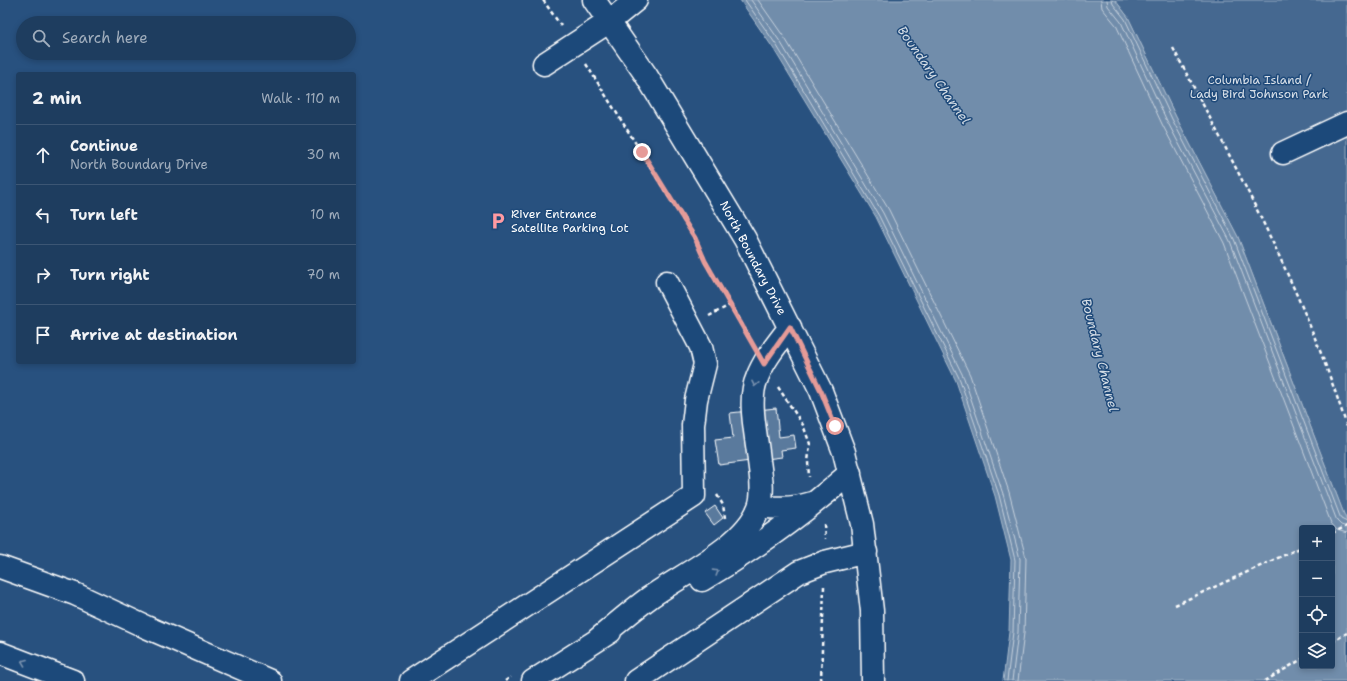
<!DOCTYPE html>
<meta charset="utf-8">
<style>
body{margin:0;font-family:"Shantell Sans",sans-serif;background:#2b4868;color:#f1f3f6}
.controls{position:absolute;right:12px;bottom:12px;display:grid;overflow:hidden;border-radius:4px;box-shadow:0 2px 6px #0003}
.controls button{width:36px;height:36px;display:grid;place-items:center;padding:0;border:0;border-bottom:1px solid #3c5674;background:#1e3d5f;color:#f1f3f6;font:20px sans-serif}
.stop{position:absolute;width:12px;height:12px;margin:-9px;border:3px solid #e69b98;border-radius:50%;background:#fff}
.stop.end{background:#e69b98;border-color:#fff;box-shadow:0 1px 4px #0008}
.list{margin:0;padding:0;list-style:none}
h2{display:flex;justify-content:space-between;align-items:center;height:52px;margin:0;padding:0 16px;font-size:17px}
h2 small{font-size:13px;font-weight:400;color:#a1aebd}
.list li{display:grid;grid-template-columns:26px 1fr auto;gap:12px;align-items:center;box-sizing:border-box;height:60px;padding:0 16px;border-top:1px solid #3c5674}
.list b{display:block;font-size:15px;white-space:nowrap}
.list p{margin:0;font-size:13px;white-space:nowrap;color:#a1aebd}
.list em{font-size:13px;font-style:normal;color:#a1aebd}
.icon{flex:none;width:22px;height:22px;fill:none;stroke:currentColor;stroke-width:2;stroke-linecap:round;stroke-linejoin:round}
.map{position:relative;flex:none;width:1347px;height:681px;overflow:hidden}
.search{position:absolute;background:#1e3d5f;box-shadow:0 2px 6px #0003;left:16px;top:16px;width:340px;height:44px;display:flex;align-items:center;gap:10px;box-sizing:border-box;padding:0 14px;border-radius:22px;color:#a1aebd;font-size:15px}
.panel{position:absolute;background:#1e3d5f;box-shadow:0 2px 6px #0003;left:16px;top:72px;width:340px;height:292px;border-radius:4px}
.map>svg:first-child{display:block}
</style>
<div class="map">
<svg width="1347" height="681" viewBox="0 0 1347 681">
<rect width="100%" height="100%" fill="#28517f"/>
<filter id="ink" filterUnits="userSpaceOnUse"><feTurbulence type="fractalNoise" baseFrequency=".025" numOctaves="2"/><feDisplacementMap in="SourceGraphic" scale="8" xChannelSelector="R" yChannelSelector="G"/><feConvolveMatrix kernelMatrix="1 2 1 2 8 2 1 2 1" color-interpolation-filters="sRGB"/></filter>
<g filter="url(#ink)">
<path fill="#446890" stroke="#a2b4c8" d="M1115 0H1347V522L1238 237 1176 117 1128 17Z"/>
<path fill="#718dab" stroke="#aabbcd" fill-rule="evenodd" d="M740 0H1115L1128 17 1176 117 1238 237 1347 522V681H1003L1009 632 1011 560 995 496 956 381 876 217 773 48ZM1302 528H1332V666H1302Z"/>
<g fill="none" stroke-linecap="round" stroke-linejoin="round">
<path stroke="#c6d1dd" stroke-width="1" d="M745 0 777 46 879 216 960 380 999 495 1015 560 1013 632 1007 681
M751 0 781 43 883 213 964 378 1003 494 1020 559 1018 632 1012 681
M758 0 786 40 889 210 970 375 1009 492 1026 558 1024 633 1018 681
M1101 0 1102 8 1116 25 1162 124 1224 243 1331 523 1337 530 1347 533
M1107 0 1108 6 1121 22 1167 121 1230 241 1337 521 1341 525 1347 527
M1112 0 1113 4 1125 19 1172 119 1234 239 1341 519 1347 522"/>
</g>
<path fill="#5a7a9d" stroke="#fff" d="M776 408 779 437 794 435 796 448 781 450 782 457 719 465 715 440 733 438 730 413Z
M715 506 723 518 714 525 705 513Z"/>
<g fill="none" stroke-linecap="round" stroke-linejoin="round">
<g stroke="#fff" stroke-width="25">
<path id="minor" d="M594 0 646 75 745 239 821 391 844 452 862 524 872 611 873 681
M544 64 610 21 636 0
M1283 153 1347 123
M760 506C778 509 794 509 812 503
M0 567 75 594 146 627 270 681
M702 580C755 549 804 513 850 473
M597 640C614 626 631 611 649 598 682 574 745 546 759 507 764 494 761 475 759 461 757 437 747 400 757 378 764 359 778 343 790 327
M411 681 694 496 693 425 696 400 705 364 701 347 667 282
M533 681 610 632
M636 681 799 572 825 562 866 552"/>
</g>
<g stroke="#fff" stroke-width="25">
<path id="highway" d="M0 653 73 681"/>
</g>
<path stroke="#fff" stroke-width="2.5" stroke-dasharray="4 3" stroke-linecap="butt" d="M543 0 561 26
M1173 48C1238 171 1305 294 1347 427
M586 64 695 238 705 261 751 341
M709 316 730 305
M778 387 803 425 810 444 808 462 809 477
M717 495 723 505 725 518
M824 524 825 539
M1332 533 1347 526
M1175 605 1302 547
M1332 642 1347 633
M505 681 511 677
M821 681 824 586
M1265 681 1302 659"/>
<use href="#minor" stroke="#1f4a7a" stroke-width="22"/>
<use href="#highway" stroke="#1f4a7a" stroke-width="22"/>
</g>
<defs><path id="oneway-chevron" d="M-2-3.5L2.5 0L-2 3.5" fill="none" stroke-width="1.6" stroke-linecap="round" stroke-linejoin="round"/></defs>
<g stroke="#7992af">
<use href="#oneway-chevron" transform="translate(755 384) rotate(102)"/>
<use href="#oneway-chevron" transform="translate(716 572) rotate(-32)"/>
<use href="#oneway-chevron" transform="translate(24 662) rotate(-159)"/>
</g>
</g>
<g fill="none" stroke-linecap="round" stroke-linejoin="round" filter="url(#ink)">
<path stroke="#e69b98" stroke-width="5" d="M642 152 695 238 705 261 764 364 790 327 821 391 835 426"/>
</g>
<defs>
<g id="parking-bare" transform="scale(1.38)"><path d="M-3.5-5.5H1a3.5 3.5 0 0 1 0 7H-1V5.5H-3.5ZM-1-3.4V-.6H.8a1.4 1.4 0 0 0 0-2.8Z" fill="#ff9aa2" stroke="#1f4a7a" stroke-width="2.5" paint-order="stroke"/></g>
</defs>
<g fill-rule="evenodd">
<use href="#parking-bare" x="498" y="221"/>
</g>
<g text-anchor="middle" dominant-baseline="central" stroke-width="3" stroke-linejoin="round" paint-order="stroke">
<g font-size="12" fill="#dae1e9" stroke="#1f4a7a">
<text x="1259" y="80">Columbia Island /<tspan x="1259" dy="14">Lady Bird Johnson Park</tspan></text>
</g>
<g font-size="12" fill="#fff" stroke="#1f4a7a" text-anchor="start">
<text x="511" y="214">River Entrance<tspan x="511" dy="14">Satellite Parking Lot</tspan></text>
</g>
<g font-size="12" fill="#fff" stroke="#1f4a7a">
<text transform="translate(753 258) rotate(62)">North Boundary Drive</text>
</g>
<g font-size="13" font-style="italic" fill="#d4dde6" stroke="#1f4a7a">
<text transform="translate(934 75) rotate(55)">Boundary Channel</text>
<text transform="translate(1100 355) rotate(76)">Boundary Channel</text>
</g>
</g>
</svg>
<div class="controls">
<button>+</button>
<button>−</button>
<button><svg class="icon" aria-label="locate" viewBox="0 0 24 24"><circle cx="12" cy="12" r="6"/><path d="M12 2v4M12 18v4M2 12h4M18 12h4"/></svg></button>
<button><svg class="icon" aria-label="layers" viewBox="0 0 24 24"><path d="M12 4l9 5-9 5-9-5zM3 14l9 5 9-5"/></svg></button>
</div>
<div class="stop" style="left:835px;top:426px"></div>
<div class="stop end" style="left:642px;top:152px"></div>
<div class="search"><svg class="icon" aria-label="search" viewBox="0 0 24 24"><circle cx="10" cy="10" r="6"/><path d="M15 15l6 6"/></svg>Search here</div>
<section class="panel">
<h2>2 min<small>Walk · 110 m</small></h2>
<ul class="list">
<li><svg class="icon" aria-label="ahead" viewBox="0 0 24 24"><path d="M12 20V5M6 11l6-6 6 6"/></svg><div><b>Continue</b><p>North Boundary Drive</p></div><em>30 m</em></li>
<li><svg class="icon" aria-label="left" viewBox="0 0 24 24"><path d="M17 20v-9H6M10 6l-5 5 5 5"/></svg><div><b>Turn left</b></div><em>10 m</em></li>
<li><svg class="icon" aria-label="right" viewBox="0 0 24 24"><path d="M7 20v-9h11M14 6l5 5-5 5"/></svg><div><b>Turn right</b></div><em>70 m</em></li>
<li><svg class="icon" aria-label="arrive" viewBox="0 0 24 24"><path d="M6 21V4h12l-3 4 3 4H6"/></svg><div><b>Arrive at destination</b></div></li>
</ul>
</section>
</div>
